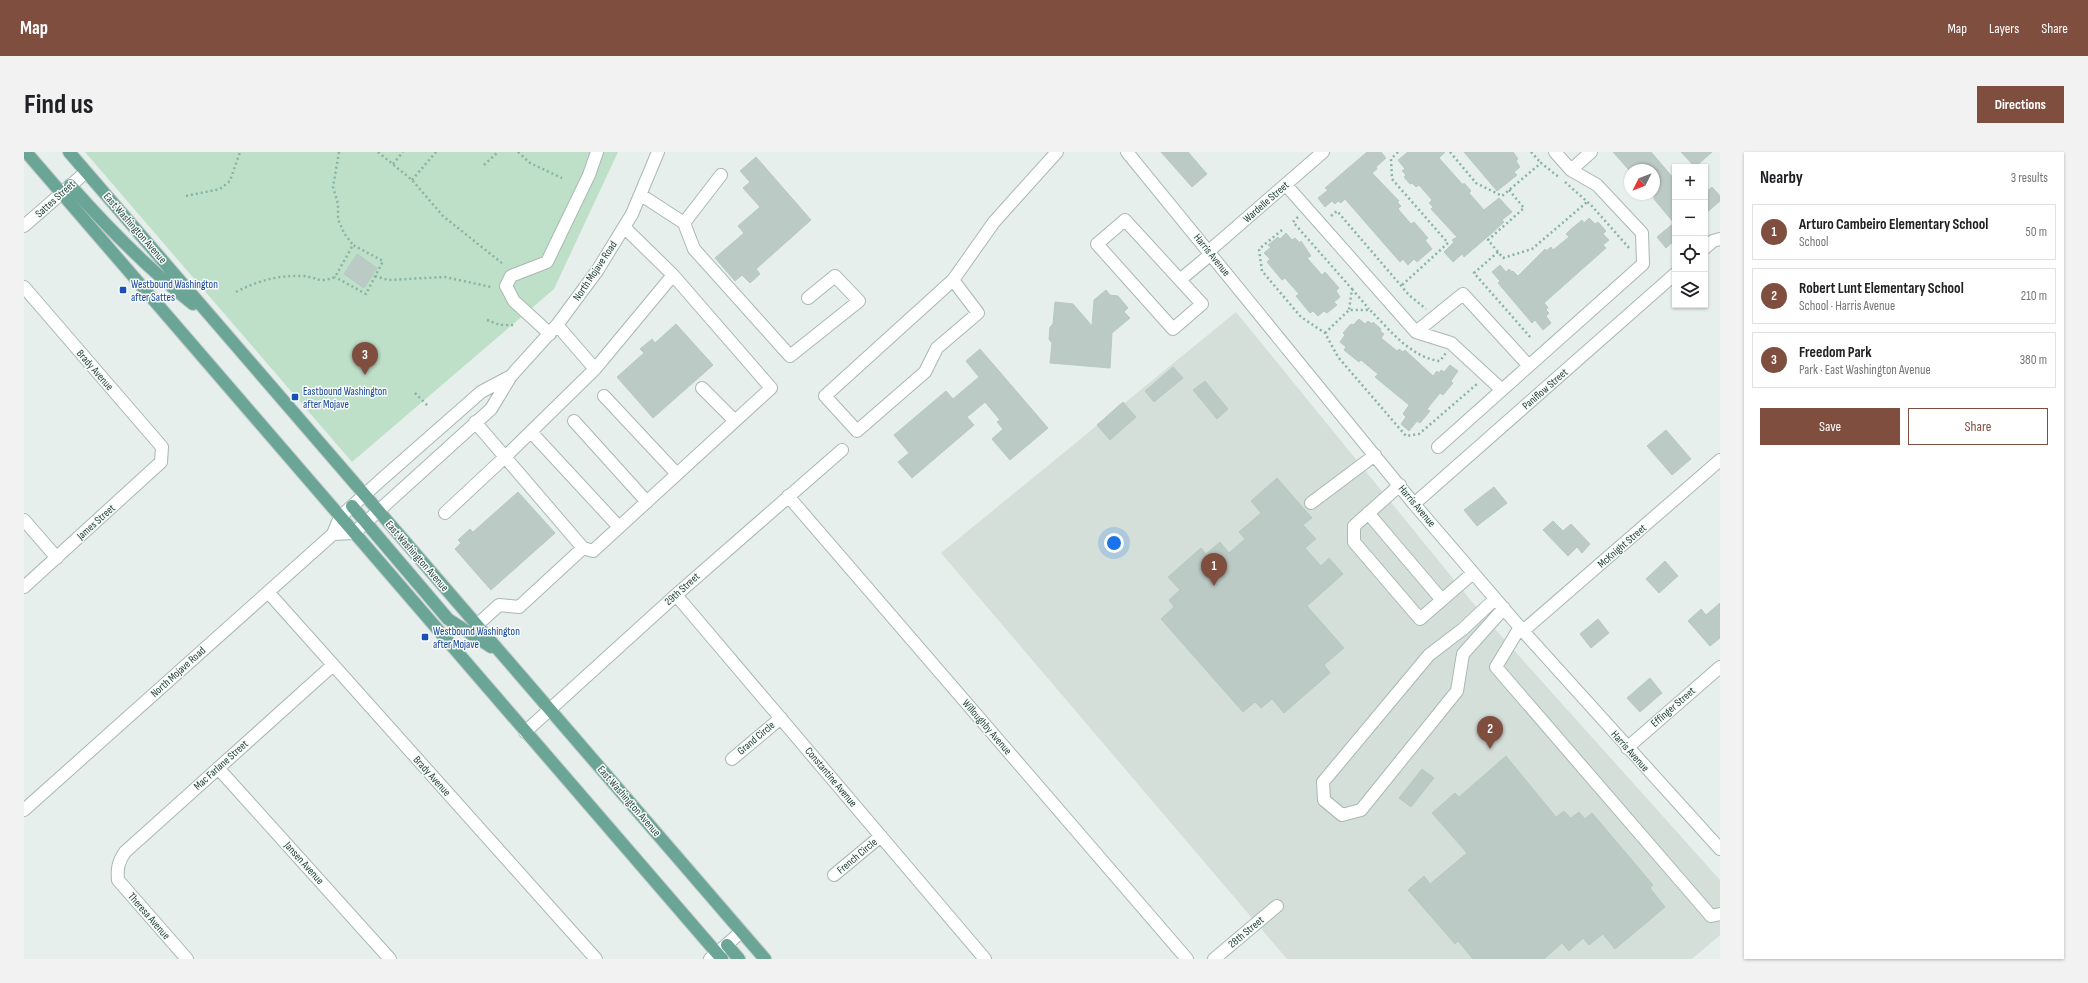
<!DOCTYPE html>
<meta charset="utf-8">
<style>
body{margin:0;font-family:"Sofia Sans Condensed",sans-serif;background:#f2f2f2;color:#202124}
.controls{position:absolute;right:12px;top:12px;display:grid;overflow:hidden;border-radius:0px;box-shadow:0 1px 3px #0004}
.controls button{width:36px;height:36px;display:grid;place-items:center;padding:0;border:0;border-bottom:1px solid #e0e0e0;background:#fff;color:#202124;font:20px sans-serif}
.compass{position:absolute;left:1600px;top:12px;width:36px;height:36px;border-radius:50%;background:#fff;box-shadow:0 1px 3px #0004;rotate:228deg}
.you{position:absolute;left:1090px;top:391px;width:14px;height:14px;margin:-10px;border:3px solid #fff;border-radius:50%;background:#1a73e8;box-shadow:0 0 0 6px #1a73e833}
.badge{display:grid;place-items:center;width:26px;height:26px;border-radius:50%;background:#7f4e3f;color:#fff;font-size:13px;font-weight:700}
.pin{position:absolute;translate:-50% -33px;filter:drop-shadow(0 1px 2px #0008)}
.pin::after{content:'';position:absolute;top:21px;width:14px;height:12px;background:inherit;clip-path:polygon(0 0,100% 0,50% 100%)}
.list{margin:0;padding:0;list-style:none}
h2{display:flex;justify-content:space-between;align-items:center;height:52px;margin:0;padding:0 16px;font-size:17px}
h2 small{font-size:13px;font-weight:400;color:#757577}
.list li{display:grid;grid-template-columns:26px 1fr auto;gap:12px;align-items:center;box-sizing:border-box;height:56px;margin:0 8px 8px;padding:0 8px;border:1px solid #e0e0e0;border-radius:0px}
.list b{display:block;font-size:15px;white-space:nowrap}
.list p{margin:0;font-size:13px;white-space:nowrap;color:#757577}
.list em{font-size:13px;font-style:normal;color:#757577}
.actions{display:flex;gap:8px;padding:12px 16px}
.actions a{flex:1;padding:9px 0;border:1px solid #7f4e3f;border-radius:0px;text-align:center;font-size:14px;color:#7f4e3f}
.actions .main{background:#7f4e3f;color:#fff}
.icon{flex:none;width:22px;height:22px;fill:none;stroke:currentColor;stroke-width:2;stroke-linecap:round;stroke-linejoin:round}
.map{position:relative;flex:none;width:1696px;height:807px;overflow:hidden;border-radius:0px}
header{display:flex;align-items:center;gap:24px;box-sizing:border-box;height:56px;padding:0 20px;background:#7f4e3f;color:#fff}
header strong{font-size:19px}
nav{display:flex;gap:22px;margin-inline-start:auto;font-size:14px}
.intro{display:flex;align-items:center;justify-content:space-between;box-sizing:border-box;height:96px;padding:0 24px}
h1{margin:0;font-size:28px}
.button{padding:10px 18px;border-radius:0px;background:#7f4e3f;color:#fff;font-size:14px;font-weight:700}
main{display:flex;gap:24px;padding:0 24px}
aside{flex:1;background:#fff;border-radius:0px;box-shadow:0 1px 3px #0004}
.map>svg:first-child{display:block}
</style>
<header>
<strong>Map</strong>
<nav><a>Map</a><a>Layers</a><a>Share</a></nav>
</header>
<div class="intro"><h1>Find us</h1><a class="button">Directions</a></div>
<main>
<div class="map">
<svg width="1696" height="807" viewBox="0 0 1696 807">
<rect width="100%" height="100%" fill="#e6efeb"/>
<path fill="#d4dfda" d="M1212 160 1462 467 1696 728V783L1668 807H1263L917 401Z"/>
<path fill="#bfe0c8" d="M61 0H594L530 137 328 310Z"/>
<path fill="#bbcac4" stroke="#b8c9c2" d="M1137 0H1164L1183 22 1168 35Z
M1343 0H1357L1362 6 1352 15 1353 17 1348 21 1375 49 1373 50 1377 54 1374 57 1387 72 1390 70 1404 86 1401 88 1408 97 1393 110 1390 107 1384 113 1379 107 1376 110 1321 47 1317 51 1314 49 1311 52 1308 49 1301 55 1294 46 1304 38 1301 36Z
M1384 0H1421L1415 6 1439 33 1440 31 1447 39 1445 41 1460 58 1475 46 1488 60 1478 68 1480 70 1468 81 1440 105 1438 102 1429 110 1420 100 1430 90 1428 88 1433 85 1407 57 1409 55 1405 51 1408 48 1395 33 1392 35 1388 31 1386 32 1380 25 1382 23 1378 19 1381 17 1374 8Z
M1440 0H1489L1494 7 1492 9 1496 15 1490 20 1493 23 1473 39Z
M1589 0H1627L1651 28V88L1642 96 1633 85 1650 71 1630 47V18H1605Z
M1657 0H1688L1671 15Z
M732 5 787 68 732 117 736 122 726 131 718 123 711 129 691 106 720 81 714 74 736 55 719 36 726 30 716 19Z
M1688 35 1696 44V49L1681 62V41Z
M1565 66 1571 72 1574 70 1582 79 1579 82 1585 88 1579 93 1582 96 1520 151 1524 155 1522 158 1525 161 1522 164 1527 171 1519 178 1511 168 1508 171 1474 131 1476 129 1468 120 1476 113 1482 120 1485 117 1488 120 1489 119 1494 124 1521 97 1522 99 1527 95 1529 98 1545 85 1542 82 1546 78 1558 68 1560 71Z
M1262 81 1268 88 1271 86 1276 91 1277 89 1287 104 1283 106 1298 123 1301 120 1315 136 1312 139 1316 145 1310 150 1313 153 1303 161 1300 159 1294 164 1289 159 1286 161 1272 144 1275 142 1261 126 1258 128 1243 110 1246 107 1240 101 1247 95 1244 93 1254 85 1256 87Z
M333 102 353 116 340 136 320 122Z
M1082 138 1086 143 1094 144 1104 156 1100 160 1106 166 1088 181 1086 216 1026 211 1028 191 1025 187 1026 175 1029 172 1031 150 1049 152 1068 174 1070 148Z
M1335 167 1341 172 1344 169 1348 172 1349 170 1357 177 1356 179 1360 182 1357 186 1373 199 1375 197 1379 200 1381 198 1409 224 1413 219 1415 221 1417 218 1420 220 1426 213 1434 219 1427 229 1429 231 1419 243 1416 241 1403 257 1406 259 1396 271 1393 269 1385 279 1377 272 1382 265 1379 262 1385 253 1351 225 1354 222 1337 208 1335 210 1320 198 1322 195 1316 190 1321 183 1319 181 1327 172 1329 173Z
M652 172 689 213 629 266 593 225 620 201 616 197 628 187 631 191Z
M956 197 1024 276 986 308 968 287 979 277 973 270 976 268 961 250 943 265 950 273 888 326 874 310 885 301 870 283 922 239 929 247 955 225 942 209Z
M1149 215 1159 226 1130 250 1121 239Z
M1181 229 1204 257 1193 267 1169 238Z
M1099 250 1112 265 1086 288 1073 273Z
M1642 278 1667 307 1648 323 1623 294Z
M1253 326 1288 366 1279 373 1292 387 1281 396 1297 414 1305 406 1319 422 1283 454 1320 496 1300 513 1306 521 1260 561 1248 547 1237 556 1231 550 1219 560 1137 467 1150 455 1145 448 1156 438 1144 425 1177 396 1182 402 1196 390 1205 401 1221 387 1215 380 1237 361 1227 349Z
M1470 335 1483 351 1453 374 1440 358Z
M494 340 531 381 467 438 431 397 437 391 434 388 446 377 449 380Z
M1529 369 1539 379 1547 372 1566 392 1558 401 1553 395 1544 404 1519 378Z
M1641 409 1654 424 1635 441 1622 427Z
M1696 451V486L1686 494 1664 469 1677 457 1682 463Z
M1574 467 1585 481 1567 496 1556 482Z
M1626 526 1638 541 1616 560 1603 546Z
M1482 604 1532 665 1540 659 1547 666 1555 660 1561 667 1568 661 1629 733 1626 736 1641 755 1591 797 1579 782 1565 793 1559 786 1545 799 1538 791 1520 807H1449L1434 789 1431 792 1384 738 1400 724 1406 732 1443 701 1408 661 1431 641 1435 645Z
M1398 617 1410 626 1387 655 1375 646Z"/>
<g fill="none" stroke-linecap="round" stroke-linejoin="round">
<g stroke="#a8b8b2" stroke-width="14">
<path id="minor" d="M1103 0 1390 352 1499 479 1696 697
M1547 18 1567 0
M1262 33 1392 180 1427 191 1478 238
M617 43 660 71 670 97 766 204 835 149 811 124 784 146
M1101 68 1178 152 1149 177 1073 92Z
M660 71 697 23
M0 74 62 20
M1681 96 1689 89 1696 87
M1185 99 1299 0
M1157 127 1187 102
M929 128 954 161 913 196 901 220 833 279 801 244 929 128 970 70 1033 0
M0 135 138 295 137 310 0 435
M1392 180 1439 142 1505 214
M526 182 490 149 482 134 487 124 523 110 565 23 573 0
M571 217 649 123 600 75
M678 236 711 269
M580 244 653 322
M550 269 623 350
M451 270 559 396 495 455 475 453 453 473
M507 280 595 375
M1414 295 1619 112 1618 81 1573 33 1547 18 1531 0
M1376 333 1330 374V390L1396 467 1449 421
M764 344 1163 807
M1287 351 1351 303
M1390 352 1651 122
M421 361 481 305 571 217 533 173
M1344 361 1418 448
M0 368 33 406
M309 382 330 381 467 257 487 224 533 173 573 119 608 62 634 0
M559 396 569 399 747 236 649 123
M244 440 572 807
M652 443 961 807
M1471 447 1439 477 1405 503 1299 630 1300 648 1318 663 1337 658 1433 539 1439 502 1480 456
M1496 475 1472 515 1687 764 1696 762
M1499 479 1696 308
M501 580 652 443 818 298
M1603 596 1696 515
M708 607 757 566
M194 616 366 807
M0 658 309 382 316 365 358 327 457 240 487 224
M810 723 857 684
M163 807 94 728C93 717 94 710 101 700L309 513
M686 807 717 780
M1190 807 1253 754"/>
</g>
<g stroke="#c2cac8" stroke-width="14">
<path id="major" d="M2 0 698 807
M45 0 741 807
M46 33C84 76 124 117 169 152
M328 354 424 467 467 495
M703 793 715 807"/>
</g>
<path stroke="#86b3a5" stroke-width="2.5" stroke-dasharray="2 3" stroke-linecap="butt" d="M315 0 309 35 314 52V67L320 81 329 93
M354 0 388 28 419 64 479 112
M494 0 506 11 538 26
M1374 0 1367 7 1368 27 1424 91 1377 134
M1426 0 1452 31 1478 44 1517 11 1536 26
M1507 0 1517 11
M369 12 379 0
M460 13 474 0
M388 28 412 0
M1541 30 1567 53 1606 97
M1485 38 1500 56 1464 88 1479 106 1508 97 1563 50
M162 44 196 37 206 29 216 0
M1307 64 1313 59 1385 143 1402 157
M1274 65 1269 70 1328 137 1325 158
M1258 78 1235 97 1238 119 1277 165 1301 181 1314 205 1382 284 1395 282 1453 232
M1474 100 1450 121 1507 186
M351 124 364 128 421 125 467 135
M1328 137 1345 157
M212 140C233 129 254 123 278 124 295 125 293 132 311 125L329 93 359 109 342 142 311 125
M463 168 476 173H490
M1301 181 1325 158H1346C1365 177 1387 206 1416 209L1422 201
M391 241 405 255"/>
<use href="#minor" stroke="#fff" stroke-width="12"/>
<use href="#major" stroke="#6aa596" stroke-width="12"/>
</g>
<g fill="#1a4fb4" stroke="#f7fbf9" stroke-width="1.5">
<rect x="95" y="134" width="8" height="8" rx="2"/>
<rect x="267" y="241" width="8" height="8" rx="2"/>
<rect x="397" y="481" width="8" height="8" rx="2"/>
</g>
<g text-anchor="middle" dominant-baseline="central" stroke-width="3" stroke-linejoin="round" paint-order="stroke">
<g font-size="11" fill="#24423a" stroke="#f7fbf9">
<text transform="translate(31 47) rotate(-42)">Sattes Street</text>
<text transform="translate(1242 50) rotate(-41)">Wardelle Street</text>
<text transform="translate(111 76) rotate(49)">East Washington Avenue</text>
<text transform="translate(1188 103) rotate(51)">Harris Avenue</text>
<text transform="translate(571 119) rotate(-56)">North Mojave Road</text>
<text transform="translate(71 218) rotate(49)">Brady Avenue</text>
<text transform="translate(1521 237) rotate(-41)">Paniflow Street</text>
<text transform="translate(1393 354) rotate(50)">Harris Avenue</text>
<text transform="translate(72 370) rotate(-42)">James Street</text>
<text transform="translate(1598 394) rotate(-41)">McKnight Street</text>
<text transform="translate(393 404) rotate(49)">East Washington Avenue</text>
<text transform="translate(658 437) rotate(-42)">29th Street</text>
<text transform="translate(154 520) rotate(-42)">North Mojave Road</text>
<text transform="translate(1649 555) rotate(-41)">Effinger Street</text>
<text transform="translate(963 575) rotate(49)">Willoughby Avenue</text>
<text transform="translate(732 586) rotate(-40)">Grand Circle</text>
<text transform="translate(1606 599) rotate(48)">Harris Avenue</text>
<text transform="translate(197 613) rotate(-42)">Mac Farlane Street</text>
<text transform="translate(408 624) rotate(48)">Brady Avenue</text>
<text transform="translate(807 625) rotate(50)">Constantine Avenue</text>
<text transform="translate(605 649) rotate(49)">East Washington Avenue</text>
<text transform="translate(833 704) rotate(-40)">French Circle</text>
<text transform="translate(280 711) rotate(48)">Jansen Avenue</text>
<text transform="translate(125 764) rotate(49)">Theresa Avenue</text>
<text transform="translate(1222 780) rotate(-40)">28th Street</text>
</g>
<g font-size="11" fill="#164399" stroke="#f7fbf9" text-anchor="start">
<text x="107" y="132">Westbound Washington<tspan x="107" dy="13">after Sattes</tspan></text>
<text x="279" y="239">Eastbound Washington<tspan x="279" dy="13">after Mojave</tspan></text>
<text x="409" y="479">Westbound Washington<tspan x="409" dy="13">after Mojave</tspan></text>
</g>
</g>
</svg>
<div class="controls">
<button>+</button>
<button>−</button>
<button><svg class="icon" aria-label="locate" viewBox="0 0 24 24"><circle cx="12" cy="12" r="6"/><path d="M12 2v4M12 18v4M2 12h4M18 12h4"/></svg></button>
<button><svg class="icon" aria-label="layers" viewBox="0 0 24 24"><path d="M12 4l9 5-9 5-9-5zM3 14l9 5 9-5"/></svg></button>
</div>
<svg class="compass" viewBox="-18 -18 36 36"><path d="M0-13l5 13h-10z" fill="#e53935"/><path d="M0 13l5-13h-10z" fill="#757577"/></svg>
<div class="you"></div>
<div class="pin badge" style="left:1190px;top:434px">1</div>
<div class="pin badge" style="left:1466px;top:597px">2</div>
<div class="pin badge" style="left:341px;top:223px">3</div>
</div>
<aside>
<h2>Nearby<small>3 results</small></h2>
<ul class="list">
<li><span class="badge">1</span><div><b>Arturo Cambeiro Elementary School</b><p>School</p></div><em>50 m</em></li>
<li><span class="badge">2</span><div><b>Robert Lunt Elementary School</b><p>School · Harris Avenue</p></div><em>210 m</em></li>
<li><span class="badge">3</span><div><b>Freedom Park</b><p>Park · East Washington Avenue</p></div><em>380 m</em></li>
</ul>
<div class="actions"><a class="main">Save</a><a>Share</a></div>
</aside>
</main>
